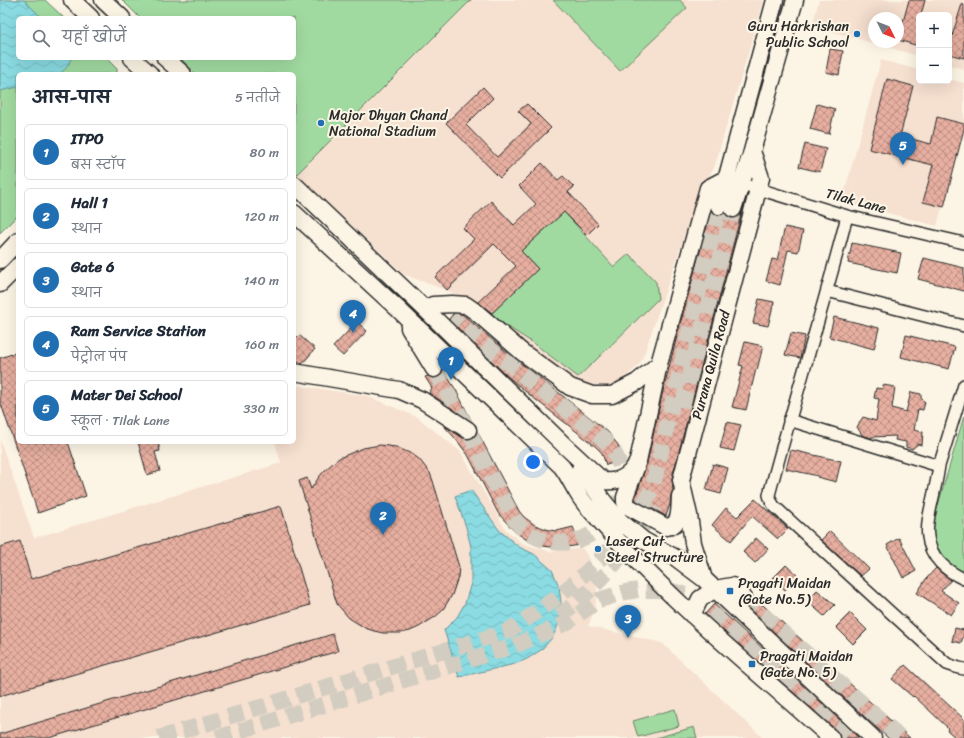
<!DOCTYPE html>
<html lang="hi">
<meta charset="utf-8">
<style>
body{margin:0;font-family:Sriracha,"Playpen Sans Deva",sans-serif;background:#f2f2f3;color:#1f2937}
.controls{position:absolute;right:12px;top:12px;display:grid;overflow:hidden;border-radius:6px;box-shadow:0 4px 16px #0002}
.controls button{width:36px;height:36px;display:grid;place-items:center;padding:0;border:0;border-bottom:1px solid #e0e1e3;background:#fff;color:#1f2937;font:20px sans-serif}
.compass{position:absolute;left:868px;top:12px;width:36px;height:36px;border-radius:50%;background:#fff;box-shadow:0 4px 16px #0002;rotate:132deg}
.you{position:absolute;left:533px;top:462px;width:14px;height:14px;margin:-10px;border:3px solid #fff;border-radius:50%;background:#1a73e8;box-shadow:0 0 0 6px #1a73e833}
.badge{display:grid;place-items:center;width:26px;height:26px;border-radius:50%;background:#1f6fb2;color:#fff;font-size:13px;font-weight:700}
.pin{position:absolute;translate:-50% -33px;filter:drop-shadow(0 1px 2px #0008)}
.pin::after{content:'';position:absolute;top:21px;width:14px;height:12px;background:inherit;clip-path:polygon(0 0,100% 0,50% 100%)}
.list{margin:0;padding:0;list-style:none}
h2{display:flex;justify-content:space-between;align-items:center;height:52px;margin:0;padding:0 16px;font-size:17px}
h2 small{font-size:13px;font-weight:400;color:#747a83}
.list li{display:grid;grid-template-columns:26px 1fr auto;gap:12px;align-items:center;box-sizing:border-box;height:56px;margin:0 8px 8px;padding:0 8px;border:1px solid #e0e1e3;border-radius:6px}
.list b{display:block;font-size:15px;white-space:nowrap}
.list p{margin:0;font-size:13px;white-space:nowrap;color:#747a83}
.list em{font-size:13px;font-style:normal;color:#747a83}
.icon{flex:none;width:22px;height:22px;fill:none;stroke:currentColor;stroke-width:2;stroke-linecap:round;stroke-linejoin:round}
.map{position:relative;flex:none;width:964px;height:738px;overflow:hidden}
.search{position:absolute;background:#fff;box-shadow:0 4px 16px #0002;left:16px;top:16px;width:280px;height:44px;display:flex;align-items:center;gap:10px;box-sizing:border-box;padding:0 14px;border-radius:6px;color:#747a83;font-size:15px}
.panel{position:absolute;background:#fff;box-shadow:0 4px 16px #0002;left:16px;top:72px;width:280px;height:372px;border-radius:6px}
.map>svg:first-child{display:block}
</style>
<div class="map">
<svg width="964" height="738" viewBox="0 0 964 738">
<defs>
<pattern id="water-waves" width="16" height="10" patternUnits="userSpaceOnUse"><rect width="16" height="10" fill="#8adbe2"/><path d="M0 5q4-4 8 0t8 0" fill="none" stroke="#77bcc2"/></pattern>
<pattern id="building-cross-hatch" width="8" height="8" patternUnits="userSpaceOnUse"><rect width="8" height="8" fill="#e7afa0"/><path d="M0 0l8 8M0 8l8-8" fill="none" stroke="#bb8f83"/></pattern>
</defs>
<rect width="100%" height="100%" fill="#fcf5e5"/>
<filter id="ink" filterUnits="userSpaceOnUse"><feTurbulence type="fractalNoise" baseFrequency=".025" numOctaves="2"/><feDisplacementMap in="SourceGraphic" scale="8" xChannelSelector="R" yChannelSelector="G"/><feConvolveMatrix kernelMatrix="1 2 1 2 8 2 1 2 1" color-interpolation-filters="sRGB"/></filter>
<g filter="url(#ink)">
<path fill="#f6e0d0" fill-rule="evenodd" d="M471 0H764L714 168 699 193 644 354 641 362 636 368 623 379 615 383 608 385 594 387 579 385 456 294 405 275 297 174Z
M819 0H964V69L949 65V15H919V56L812 26ZM874 18H898V42H874Z
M881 60 919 70V81H949V79L964 83V130L937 226 842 201Z
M294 385 367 396 417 417 460 451 506 530 522 543 551 552 582 548 587 555 594 572 597 590 595 609 588 626 662 643 763 738H0V440L34 538 281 463 275 442H294Z"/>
<path fill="#a1daa0" stroke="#668266" d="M0 0H45L64 18H18V58H106L117 69V74H18V215L0 233Z
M122 0H471L297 174 294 171V74H196L180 58H294V18H140Z
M553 0H680L687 8 620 71Z
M564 212 614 267 629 254 656 282 658 299 596 360 578 377 536 345 490 315 538 269 521 251Z
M964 416V577L936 559 932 534 934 519Z
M675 709 679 726 638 737 633 721Z
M694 727 697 738H656Z"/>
<path fill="url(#water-waves)" stroke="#649599" d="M0 0H24L42 18H18V58H71C69 65 65 71 58 74H18V87L0 91Z
M471 490 499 530 519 547 534 554 552 570 559 586 561 603 559 622 556 630 552 638 541 650 527 659 515 664 459 677 444 630 457 617 465 603 471 583V547L466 527 455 496Z"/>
<path fill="url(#building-cross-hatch)" stroke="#2b2b2b" d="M909 0H925L921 15H919V46L898 40Z
M962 4 964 5V58L949 54V35L952 36Z
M830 49 843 51 839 75 826 72Z
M887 79 913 86 900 136 931 144 937 117 964 124V129L944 207 923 202 933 165 869 149Z
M483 87 493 98 466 125 497 157 531 124 518 111 527 104 551 128 500 178 446 123Z
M817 104 835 109 829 134 810 129Z
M805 144 826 149 820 172 799 167Z
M542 163 558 180 563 176 574 187 568 192 598 224 587 235 564 212 521 251 538 269 492 313 478 302 516 266 494 244 447 290 435 277 474 239 463 228 491 201 514 225 536 204 519 186Z
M711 211 716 215H721L725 213 726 216 730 218H735L740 216 742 211 672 478 673 490 671 495 670 504 666 516 635 499 647 463 662 395 678 332Z
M785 227 803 231 798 252 788 250 780 285 766 281 772 259 777 260Z
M852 243 901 253 897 273 848 263Z
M924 258 964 268V291L918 279Z
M759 299 774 302 768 326 753 323Z
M453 314H462L516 360 535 374 608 432 618 445 624 460 606 465 602 453 595 446 531 396 505 374 449 319Z
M834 317 879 328 874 349 829 337Z
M357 322 367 331 343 356 333 347Z
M791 333 805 336 800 358 785 355Z
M299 335 315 349 302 364 294 358V340Z
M906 335 955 347 949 369 901 357Z
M745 342 763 346 757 370 756 369 746 410 732 407 743 366 739 365Z
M18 352V442H68L86 496 38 513 0 401V358Z
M443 370 456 390 472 422 429 393 432 388 425 377 428 376 430 377 434 378 439 377 442 374Z
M883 385 895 387 892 408 906 412 911 392 921 394V398L925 402 923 410 918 409 914 430 923 432 922 445 918 444 912 449 906 447V442L895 440 896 436 871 437V438L862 435 857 427 863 417 876 421 879 399 874 398 876 388 882 389Z
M727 422 741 425 734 451 720 448Z
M443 425 463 438 467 439 473 438 476 435 477 431 519 511 524 517 535 525 549 530 557 531 573 527 580 545 561 548 542 546 527 540 514 531 498 513 468 455 455 438Z
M138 442H158L160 451 155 452 160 471 147 475Z
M380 445 396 447 412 454 419 459 430 473 433 481 459 567 458 577 452 595 442 611 435 617 419 627 410 631 401 633H383L374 631 365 628 349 618 337 604 299 481 307 478 311 489 319 477 325 470 339 458 363 448Z
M791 450 841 461 836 482 817 477 818 476 786 469Z
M713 464 728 468 721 494 706 490Z
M755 499 788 529 778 539 752 516 731 541 712 525 726 508 737 517Z
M281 506 310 605 0 696V547L20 541 31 579Z
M830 531 869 569 861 576 821 540Z
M756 538 768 549 755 563 743 552Z
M899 538 916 571 903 578 887 545Z
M786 565 798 576 785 590 773 578Z
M936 568 951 580 941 591 959 603 951 615 917 593 926 579Z
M817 590 835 605 824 616 807 601Z
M753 596 910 738H888L854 707 747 607 751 604 753 601Z
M714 604 810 692 859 738H840V735L837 731 716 624 705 614Z
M850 613 867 630 853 644 836 627Z
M955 628 964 630V637H963L961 643 952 641Z
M333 634 338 651 49 738H0V734Z
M905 665 964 719V738H956L947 730 948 728 914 696 913 697 892 679Z"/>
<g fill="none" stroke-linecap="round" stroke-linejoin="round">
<path stroke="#d2cdc0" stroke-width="16" stroke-dasharray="16 8" stroke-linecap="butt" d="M434 369 468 430 487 469 514 519C518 524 522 529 527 532 580 568 645 507 614 452 608 442 599 435 590 428L451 318
M682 407 733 209
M744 598 901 738
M559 616C589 594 615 566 636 536 643 526 650 517 654 506
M159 738 506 632C564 596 620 550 652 489L719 206
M217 738 514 646 566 623 599 600 612 596 626 592 639 590H667L680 593 693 597 850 738"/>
<g stroke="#2b2b2b" stroke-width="14">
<path id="minor" d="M742 184 847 216 964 243
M847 216C823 309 794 401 769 495L771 501 774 506 947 664 959 668 964 669
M827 291 964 326
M789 420 939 466 964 385
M939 466C937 480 934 493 931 506 929 516 926 526 928 537 930 557 946 571 964 579"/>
</g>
<g stroke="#2b2b2b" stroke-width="19">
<path id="secondary" d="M72 0 91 18
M103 0 122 18
M132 58 150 74
M165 58 183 74
M294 184 425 309 565 446 603 481C619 483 631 476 638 461L659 364
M719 206 775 0
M733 209 752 151 795 0
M294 213 398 309 562 467C568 475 572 484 577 492 582 501 589 509 596 516 666 598 751 666 831 738
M0 260 18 241
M0 284 18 266
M425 309 433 305 452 304 466 305 476 312 522 352 570 387 592 395H612L637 382 659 364 708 188 727 178
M409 328 434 369
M294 372 399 390 422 400 468 430
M636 468 625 497V502L629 507 666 527C682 526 679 507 680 496
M580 469 604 502 620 521 643 540 676 558 704 579 873 738
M704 579 693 543 689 515 681 480 761 178 752 151
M692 615 700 599 715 589 732 586 744 598"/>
</g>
<use href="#minor" stroke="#fcf5e5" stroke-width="11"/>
<use href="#secondary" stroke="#fcf5e5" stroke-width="16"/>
</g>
</g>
<g fill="#1f6fb2" stroke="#fcf5e5" stroke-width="1.5">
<circle cx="857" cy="34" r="4"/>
<circle cx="321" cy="123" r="4"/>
<circle cx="598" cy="549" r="4"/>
<rect x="726" y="587" width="8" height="8" rx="2"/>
<rect x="748" y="660" width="8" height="8" rx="2"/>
</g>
<g text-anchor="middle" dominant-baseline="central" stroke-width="4" stroke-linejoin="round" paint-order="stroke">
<g font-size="14" fill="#2b2b2b" stroke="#fcf5e5" text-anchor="start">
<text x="849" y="26" text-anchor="end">Guru Harkrishan<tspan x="849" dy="16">Public School</tspan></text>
<text x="329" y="115">Major Dhyan Chand<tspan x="329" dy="16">National Stadium</tspan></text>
<text x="606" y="541">Laser Cut<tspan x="606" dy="16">Steel Structure</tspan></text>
<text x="738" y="583">Pragati Maidan<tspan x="738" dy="16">(Gate No.5)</tspan></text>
<text x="760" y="656">Pragati Maidan<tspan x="760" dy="16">(Gate No. 5)</tspan></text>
</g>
<g font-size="14" fill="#2b2b2b" stroke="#fcf5e5">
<text transform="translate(856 201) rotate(15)">Tilak Lane</text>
<text transform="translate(711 365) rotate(-75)">Purana Quila Road</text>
</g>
</g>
</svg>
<div class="controls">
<button>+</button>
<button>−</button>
</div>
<svg class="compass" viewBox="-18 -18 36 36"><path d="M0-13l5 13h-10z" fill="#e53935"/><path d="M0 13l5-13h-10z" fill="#747a83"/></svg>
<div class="you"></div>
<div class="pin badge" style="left:451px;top:380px">1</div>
<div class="pin badge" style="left:383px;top:535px">2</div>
<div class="pin badge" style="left:628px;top:638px">3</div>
<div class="pin badge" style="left:353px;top:333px">4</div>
<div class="pin badge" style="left:903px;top:165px">5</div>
<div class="search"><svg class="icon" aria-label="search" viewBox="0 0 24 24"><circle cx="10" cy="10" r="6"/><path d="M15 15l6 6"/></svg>यहाँ खोजें</div>
<section class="panel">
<h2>आस-पास<small>5 नतीजे</small></h2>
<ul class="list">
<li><span class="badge">1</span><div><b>ITPO</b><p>बस स्टॉप</p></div><em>80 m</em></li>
<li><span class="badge">2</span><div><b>Hall 1</b><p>स्थान</p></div><em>120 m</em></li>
<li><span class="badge">3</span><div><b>Gate 6</b><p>स्थान</p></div><em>140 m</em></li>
<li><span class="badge">4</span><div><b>Ram Service Station</b><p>पेट्रोल पंप</p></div><em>160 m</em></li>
<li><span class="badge">5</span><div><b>Mater Dei School</b><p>स्कूल · Tilak Lane</p></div><em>330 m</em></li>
</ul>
</section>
</div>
